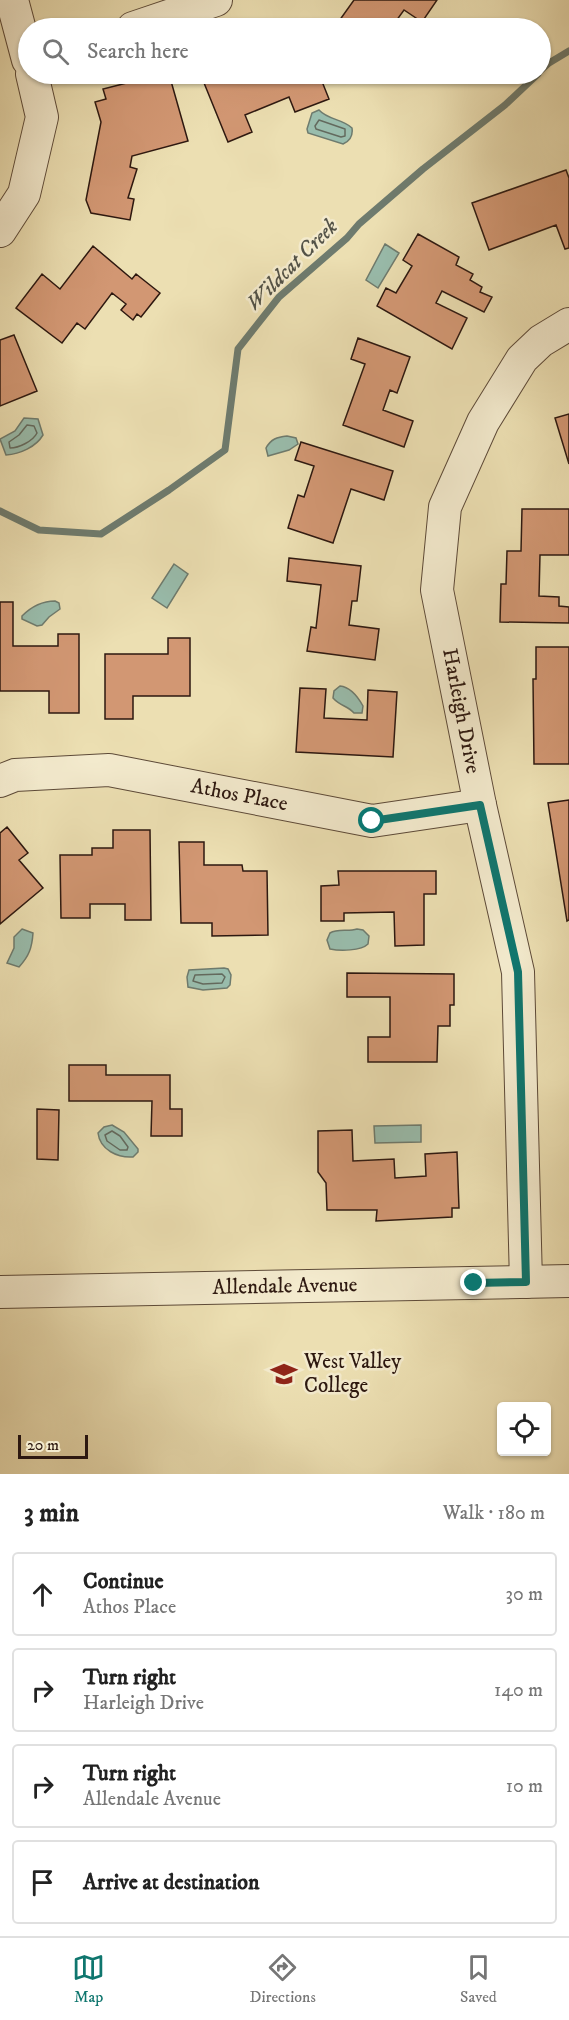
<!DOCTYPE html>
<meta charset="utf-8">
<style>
body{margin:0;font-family:"IM FELL DW Pica",serif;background:#f2f2f2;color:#222}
.controls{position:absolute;right:18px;bottom:18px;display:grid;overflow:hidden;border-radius:6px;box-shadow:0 2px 4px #0004}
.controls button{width:54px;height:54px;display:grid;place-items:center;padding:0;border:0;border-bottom:2px solid #e0e0e0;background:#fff;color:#222;font:30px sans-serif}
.scale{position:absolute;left:18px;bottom:15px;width:70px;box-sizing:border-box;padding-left:6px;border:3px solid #2d1810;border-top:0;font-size:16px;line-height:21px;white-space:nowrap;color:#2d1810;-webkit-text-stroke:4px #f3eacd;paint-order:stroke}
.stop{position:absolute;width:18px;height:18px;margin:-14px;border:4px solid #0f766e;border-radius:50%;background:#fff}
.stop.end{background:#0f766e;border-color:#fff;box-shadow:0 2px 6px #0008}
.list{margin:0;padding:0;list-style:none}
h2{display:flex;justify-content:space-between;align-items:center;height:78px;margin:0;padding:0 24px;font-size:26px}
h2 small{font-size:20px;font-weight:400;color:#767676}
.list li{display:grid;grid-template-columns:39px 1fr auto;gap:18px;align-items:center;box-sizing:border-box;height:84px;margin:0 12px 12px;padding:0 12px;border:2px solid #e0e0e0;border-radius:6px}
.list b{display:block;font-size:22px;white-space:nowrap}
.list p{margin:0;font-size:20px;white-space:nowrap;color:#767676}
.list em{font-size:20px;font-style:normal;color:#767676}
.icon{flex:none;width:33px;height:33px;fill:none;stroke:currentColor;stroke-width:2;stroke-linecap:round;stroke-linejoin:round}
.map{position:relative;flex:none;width:569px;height:1474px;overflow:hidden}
.search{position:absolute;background:#fff;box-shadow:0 2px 4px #0004;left:18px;right:18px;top:18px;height:66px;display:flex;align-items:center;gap:15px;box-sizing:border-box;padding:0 21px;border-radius:33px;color:#767676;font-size:22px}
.sheet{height:462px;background:#fff}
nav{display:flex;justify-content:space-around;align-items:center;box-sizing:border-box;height:84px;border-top:2px solid #e0e0e0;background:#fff;font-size:16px;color:#767676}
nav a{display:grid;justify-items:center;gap:3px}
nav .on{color:#0f766e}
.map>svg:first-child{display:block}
</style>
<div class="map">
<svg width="569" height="1474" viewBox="0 0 569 1474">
<rect width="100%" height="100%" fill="#ecdfb2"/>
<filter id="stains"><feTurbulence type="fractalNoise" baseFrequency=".00333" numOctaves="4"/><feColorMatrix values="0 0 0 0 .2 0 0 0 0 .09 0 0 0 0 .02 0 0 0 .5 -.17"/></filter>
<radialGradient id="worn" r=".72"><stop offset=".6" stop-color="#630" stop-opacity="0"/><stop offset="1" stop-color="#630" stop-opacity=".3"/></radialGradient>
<path fill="#99bdad" stroke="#6e7b6e" stroke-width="1.5" d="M319 110C328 120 343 119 352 128 353 135 350 141 343 144L308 133 307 129 312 113Z
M385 244 399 253 378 288 366 280Z
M24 418 38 419 43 435C36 447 20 454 6 455L0 439 15 431Z
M287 436 296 438 298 444 289 450 268 456 266 448C271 439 277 437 287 436Z
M174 564 188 574 167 608 152 598Z
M55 601 59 603 60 609 49 617 42 625 37 626 22 619V616C31 607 43 601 55 601Z
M340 686C351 687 358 697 363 706L362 713H354C348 706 340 706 333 698L334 691Z
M22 929 33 933C32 948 29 956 19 967L7 963 14 948V937Z
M357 929 363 930 369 936 368 944C361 951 340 951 330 949L327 940 330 933C338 928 348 932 357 929Z
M224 968 228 969 231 975 230 985 227 988 203 990 188 987 187 977 189 970Z
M112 1125 124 1132 138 1149V1152L133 1157C118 1158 100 1150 98 1133L104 1127Z
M421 1125V1142L375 1143 374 1126Z"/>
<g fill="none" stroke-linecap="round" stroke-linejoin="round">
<path stroke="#636a5e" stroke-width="1.5" d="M319 120 345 129V136L341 137 316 129 315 126Z
M27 425 34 426 37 433C33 441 19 448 10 448L9 442 19 435Z
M222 974 225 977 222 983 203 984 193 981 195 975Z
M112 1131 120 1136 128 1147 127 1150H120L107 1141 105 1135Z"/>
<path stroke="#6e7b6e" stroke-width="7" d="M540 71 549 63 569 51
M0 511 39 530 101 534 169 490 225 450 238 349 279 297 347 238 359 224 423 169 505 105 538 74"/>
</g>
<path fill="#d29773" stroke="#2d1810" stroke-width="1.5" d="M354 0H437L422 22 404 10 391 28H334Z
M162 74H169L188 141 132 156 130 167 137 169 128 198 134 199 130 220 91 213 86 200 101 122 95 102 106 99 103 89Z
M213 74H319L329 99 295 112 289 97 245 115 252 132 228 142 202 78Z
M566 170 569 178V248L565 249 556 225 489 250 472 203Z
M418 234 459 257 456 265 473 274 470 280 482 287 480 292 492 297 484 312 442 291 436 303 467 318 452 349 377 306 386 288 396 293 412 266 403 260Z
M93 246 132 279 136 274 160 293 141 317 137 314 133 320 121 310 126 304 112 293 85 329 77 323 62 343 16 308 42 274 60 289Z
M14 335 37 391 0 406V340Z
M358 338 410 357 397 393 390 390 383 410 413 421 404 447 343 425 365 364 351 359Z
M569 414V464L555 418Z
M301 442 393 471 384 500 351 489 333 543 288 528 298 495 304 497 314 466 295 460Z
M522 509H569V555H540L539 596 559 597V606L569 607V623L500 622 501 584H506L507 551H521Z
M289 558 361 566 357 601H352L349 625 379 629 375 660 307 651 311 627 316 628 321 585 287 581Z
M0 602H13V646H58V634H79V713H49V691H0Z
M168 638H190V696H133V719H105V654H168Z
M536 647H569V764H534L533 679H536Z
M300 688 326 689 324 718 367 720 368 690 397 692 393 757 296 752Z
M569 800V920L567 921 548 803Z
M7 827 28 853 19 860 43 888 0 924V833Z
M113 830H150L151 920H125V904H90V918H61L60 855H92V848H113Z
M179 842H204V865H242L243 871H267L268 935 212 936V923H181Z
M338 871H436V894H424V945L395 946 394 912 344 913V921H321V886L339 885Z
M347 973 454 974V1005H450V1026H438L437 1062H368V1037H390V997H347Z
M69 1065H106V1075H170V1109H182V1136H151L152 1101H69Z
M37 1109 59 1110 58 1160 37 1159Z
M352 1130 353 1161 394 1159 395 1178 426 1176 425 1154 457 1152 459 1208H452V1217L376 1221 377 1210H327L326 1183 318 1172V1131Z"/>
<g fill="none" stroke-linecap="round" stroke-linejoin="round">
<g stroke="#5d4a38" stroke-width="34">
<g id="minor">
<path d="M12 0 28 60"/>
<path d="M133 28 216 0"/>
<path d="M0 231 24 194 42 117 32 74"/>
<path id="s1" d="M0 781 15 775 109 770 372 821 480 805"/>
<path d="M526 1282 518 972 480 805 437 590 445 507 483 422 522 359 541 341 569 324"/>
<path id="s2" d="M0 1292 569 1281"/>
</g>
</g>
<use href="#minor" stroke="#f3eacd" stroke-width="32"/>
</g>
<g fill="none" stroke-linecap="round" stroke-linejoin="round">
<path stroke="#0f766e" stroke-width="8" d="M372 821 480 805 518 972 526 1282 474 1283"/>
</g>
<defs>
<g id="university-bare" transform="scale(2.07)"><path d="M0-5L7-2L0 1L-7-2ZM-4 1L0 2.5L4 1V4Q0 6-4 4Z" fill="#8f2418" stroke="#f3eacd" stroke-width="2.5" paint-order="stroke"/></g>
</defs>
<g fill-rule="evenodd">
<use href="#university-bare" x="284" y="1374"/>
</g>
<g text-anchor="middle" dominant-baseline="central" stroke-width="5" stroke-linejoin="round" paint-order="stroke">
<g font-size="21" fill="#2d1810" stroke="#f3eacd">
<text transform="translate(461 711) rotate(79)">Harleigh Drive</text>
<text stroke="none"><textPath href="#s1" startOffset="243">Athos Place</textPath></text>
<text stroke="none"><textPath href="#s2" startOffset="285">Allendale Avenue</textPath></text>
</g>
<g font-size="21" fill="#2d1810" stroke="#f3eacd" text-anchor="start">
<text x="304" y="1362">West Valley<tspan x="304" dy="24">College</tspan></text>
</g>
<g font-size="22" font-style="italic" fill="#535247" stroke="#f3eacd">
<text transform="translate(292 265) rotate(-45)">Wildcat Creek</text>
</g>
</g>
<rect width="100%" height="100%" filter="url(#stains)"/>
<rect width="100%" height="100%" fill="url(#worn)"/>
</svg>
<div class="controls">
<button><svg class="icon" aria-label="locate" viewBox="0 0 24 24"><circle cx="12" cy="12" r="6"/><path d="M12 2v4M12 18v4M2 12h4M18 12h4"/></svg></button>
</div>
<div class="scale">20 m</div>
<div class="stop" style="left:372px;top:821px"></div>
<div class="stop end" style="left:474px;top:1283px"></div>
<div class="search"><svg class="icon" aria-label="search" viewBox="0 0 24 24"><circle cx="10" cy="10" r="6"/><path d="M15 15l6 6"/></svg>Search here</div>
</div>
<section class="sheet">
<h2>3 min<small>Walk · 180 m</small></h2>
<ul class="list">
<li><svg class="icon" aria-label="ahead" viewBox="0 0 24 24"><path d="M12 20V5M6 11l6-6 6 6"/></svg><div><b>Continue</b><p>Athos Place</p></div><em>30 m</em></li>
<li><svg class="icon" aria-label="right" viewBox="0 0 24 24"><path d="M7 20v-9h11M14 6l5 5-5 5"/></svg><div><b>Turn right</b><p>Harleigh Drive</p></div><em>140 m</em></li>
<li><svg class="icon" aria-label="right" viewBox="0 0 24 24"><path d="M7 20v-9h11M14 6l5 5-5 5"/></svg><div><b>Turn right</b><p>Allendale Avenue</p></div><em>10 m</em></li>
<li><svg class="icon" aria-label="arrive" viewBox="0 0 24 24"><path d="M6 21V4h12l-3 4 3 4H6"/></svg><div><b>Arrive at destination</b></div></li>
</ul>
</section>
<nav>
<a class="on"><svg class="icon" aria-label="map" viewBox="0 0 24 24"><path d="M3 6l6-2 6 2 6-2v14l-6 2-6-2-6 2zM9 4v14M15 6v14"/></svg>Map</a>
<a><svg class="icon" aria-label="directions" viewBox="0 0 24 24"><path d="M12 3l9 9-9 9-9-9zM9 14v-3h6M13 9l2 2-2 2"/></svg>Directions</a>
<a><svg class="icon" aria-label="saved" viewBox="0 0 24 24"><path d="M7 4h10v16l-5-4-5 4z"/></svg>Saved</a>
</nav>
